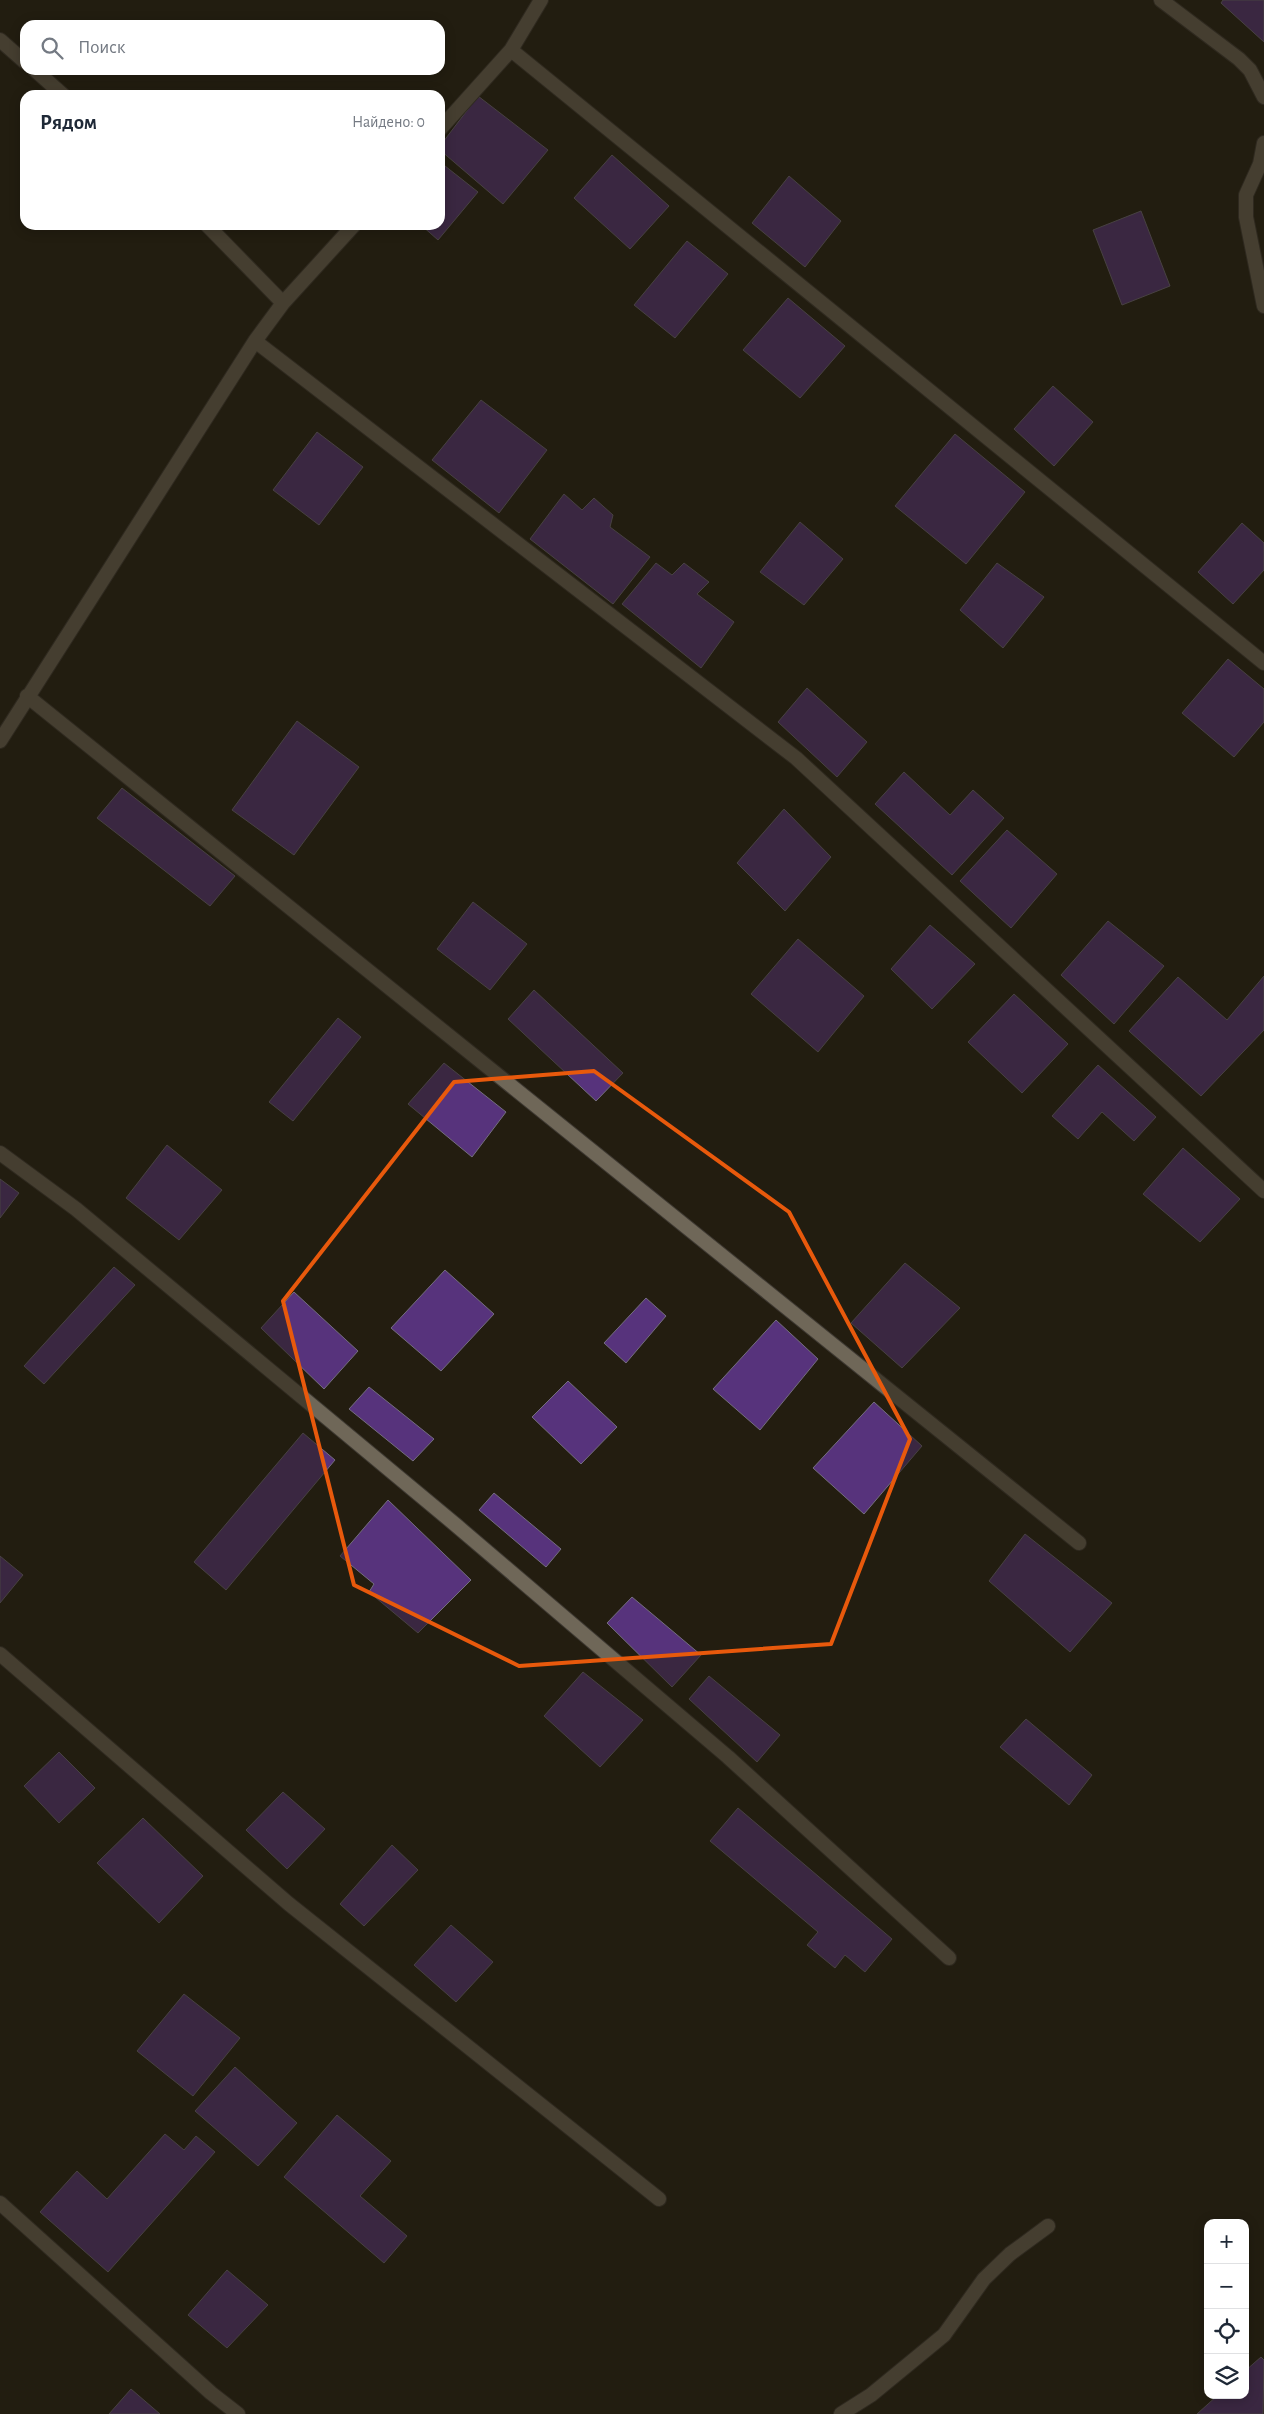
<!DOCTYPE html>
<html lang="ru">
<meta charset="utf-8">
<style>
body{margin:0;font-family:"Alegreya Sans",sans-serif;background:#f6f6f7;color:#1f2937}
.controls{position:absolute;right:15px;bottom:15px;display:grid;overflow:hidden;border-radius:10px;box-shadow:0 2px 12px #0003}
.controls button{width:45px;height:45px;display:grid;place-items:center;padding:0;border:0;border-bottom:1px solid #e0e1e3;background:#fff;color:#1f2937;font:25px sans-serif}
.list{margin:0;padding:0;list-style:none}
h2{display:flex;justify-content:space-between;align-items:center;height:65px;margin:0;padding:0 20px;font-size:21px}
h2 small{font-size:16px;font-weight:400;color:#747a83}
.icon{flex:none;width:28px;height:28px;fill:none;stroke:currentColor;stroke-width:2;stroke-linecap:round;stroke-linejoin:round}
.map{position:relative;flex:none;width:1264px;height:2414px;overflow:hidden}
.search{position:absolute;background:#fff;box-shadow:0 2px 12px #0003;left:20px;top:20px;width:425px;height:55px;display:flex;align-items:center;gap:12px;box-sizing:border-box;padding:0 18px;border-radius:15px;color:#747a83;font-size:19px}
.panel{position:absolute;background:#fff;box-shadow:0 2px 12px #0003;left:20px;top:90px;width:425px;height:140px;border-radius:15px}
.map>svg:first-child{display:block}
</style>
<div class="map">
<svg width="1264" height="2414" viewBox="0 0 1264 2414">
<rect width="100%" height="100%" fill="#231d10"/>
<path fill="#57337c" stroke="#746e7e" d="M1223 0H1264V42L1221 3Z
M478 96 548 150 503 204 440 150V146Z
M612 155 669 206 630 249 574 198Z
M440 162 478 192 438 240 421 225H440Z
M789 176 841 221 805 267 752 223Z
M1141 211 1170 286 1122 305 1093 230Z
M687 241 728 274 675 338 634 305Z
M788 298 845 346 800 398 743 350Z
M1053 386 1093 422 1054 466 1014 429Z
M481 400 547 450 499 513 432 460Z
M317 432 363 467 319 525 273 490Z
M955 434 1025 492 966 564 895 506Z
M564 494 582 510 594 498 613 515 610 527 650 557 613 604 530 539Z
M800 522 843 559 804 605 760 572Z
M1242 523 1264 543V570L1233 604 1198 572Z
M656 563 672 575 684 563 709 582 697 594 734 622 701 668 622 604Z
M997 563 1044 597 1003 648 960 610Z
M1228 659 1264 689V722L1234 757 1182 713Z
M807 688 867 742 837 777 778 722Z
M297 721 359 767 294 855 232 810Z
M904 772 950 815 973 790 1004 818 952 875 875 804Z
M122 788 235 876 210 906 97 818Z
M784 809 831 857 785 911 737 863Z
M1007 830 1057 874 1011 928 960 881Z
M473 902 527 944 490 990 437 949Z
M1108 921 1164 966 1114 1024 1061 975Z
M930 925 975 964 932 1009 891 969Z
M798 939 864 996 818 1052 751 994Z
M1264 976V1030L1201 1096 1129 1031 1178 977 1227 1020Z
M534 990 623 1073 596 1101 508 1019Z
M1014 994 1068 1044 1022 1093 968 1042Z
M338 1018 361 1037 293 1121 269 1102Z
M444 1063 506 1112 472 1157 408 1104Z
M1098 1065 1156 1117 1134 1141 1102 1112 1078 1139 1052 1116Z
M167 1145 222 1190 179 1240 126 1198Z
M1183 1148 1240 1199 1200 1242 1143 1194Z
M0 1179 19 1193 0 1218Z
M905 1263 960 1308 902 1368 851 1323Z
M114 1267 135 1285 44 1384 24 1366Z
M445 1270 494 1314 441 1371 391 1328Z
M294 1292 358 1351 324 1389 261 1328Z
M646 1298 666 1316 626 1363 604 1343Z
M776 1320 818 1359 760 1430 713 1389Z
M568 1381 617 1427 581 1464 532 1417Z
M369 1387 434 1439 413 1461 349 1409Z
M874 1402 922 1446 864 1514 813 1468Z
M303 1433 335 1460 226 1590 194 1562Z
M494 1493 561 1549 546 1567 479 1510Z
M388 1500 471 1580 418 1633 369 1592 374 1584 340 1556Z
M1025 1534 1112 1603 1070 1652 989 1581Z
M0 1556 23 1575 0 1603Z
M632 1597 701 1655 672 1687 607 1623Z
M583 1672 643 1720 600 1767 544 1716Z
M709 1676 780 1735 757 1762 689 1699Z
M1026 1719 1092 1775 1069 1805 1000 1747Z
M59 1752 95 1788 59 1823 24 1786Z
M283 1792 325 1829 287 1869 246 1830Z
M738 1808 892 1939 865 1972 845 1955 835 1968 807 1945 818 1932 710 1841Z
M143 1818 203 1876 159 1923 97 1863Z
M392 1845 418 1870 364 1926 340 1904Z
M451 1925 493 1962 456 2002 414 1965Z
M184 1994 240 2038 193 2096 137 2051Z
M235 2067 297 2123 258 2166 195 2111Z
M337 2115 391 2161 360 2196 407 2236 384 2263 284 2177Z
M165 2134 184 2150 196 2136 215 2152 108 2272 40 2212 77 2171 107 2199Z
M227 2270 268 2305 227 2348 188 2315Z
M1261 2357 1264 2360 1263 2414H1197L1218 2395H1245V2371Z
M131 2389 160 2414H109Z"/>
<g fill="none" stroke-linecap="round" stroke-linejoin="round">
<g stroke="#3e3932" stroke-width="16">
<path id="minor" d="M1161 0 1239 59 1250 70 1264 97
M0 40 25 62
M511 50 1264 663
M35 70 63 95
M440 129 511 50 541 0
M1264 143 1260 164 1246 195V217L1264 306
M207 225 283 303
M255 341 796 758 1264 1191
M27 696 1079 1543
M0 741 255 341 283 303 354 225
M0 1153 76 1209 457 1526 728 1757 949 1958
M0 1654 289 1904 659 2199
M0 2203 211 2393 238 2414
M841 2414 871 2395 944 2335 984 2279 1010 2254 1048 2226"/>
</g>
<use href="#minor" stroke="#6f6758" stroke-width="14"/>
</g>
<path d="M0 0H1264V2414H0ZM594 1071 789 1212 910 1439 831 1644 519 1666 354 1585 283 1301 454 1082Z" fill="#231d10" fill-opacity=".55" fill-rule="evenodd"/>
<path fill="none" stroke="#e8590c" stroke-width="4" stroke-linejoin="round" d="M594 1071 789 1212 910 1439 831 1644 519 1666 354 1585 283 1301 454 1082Z"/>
</svg>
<div class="controls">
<button>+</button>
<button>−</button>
<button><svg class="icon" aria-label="locate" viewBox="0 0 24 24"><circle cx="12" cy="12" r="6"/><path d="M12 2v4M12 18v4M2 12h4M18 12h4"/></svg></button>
<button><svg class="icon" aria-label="layers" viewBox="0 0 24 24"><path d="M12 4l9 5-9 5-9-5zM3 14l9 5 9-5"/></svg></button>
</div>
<div class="search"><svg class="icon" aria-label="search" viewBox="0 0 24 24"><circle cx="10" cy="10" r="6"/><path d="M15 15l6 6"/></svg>Поиск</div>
<section class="panel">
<h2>Рядом<small>Найдено: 0</small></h2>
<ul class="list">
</ul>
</section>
</div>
